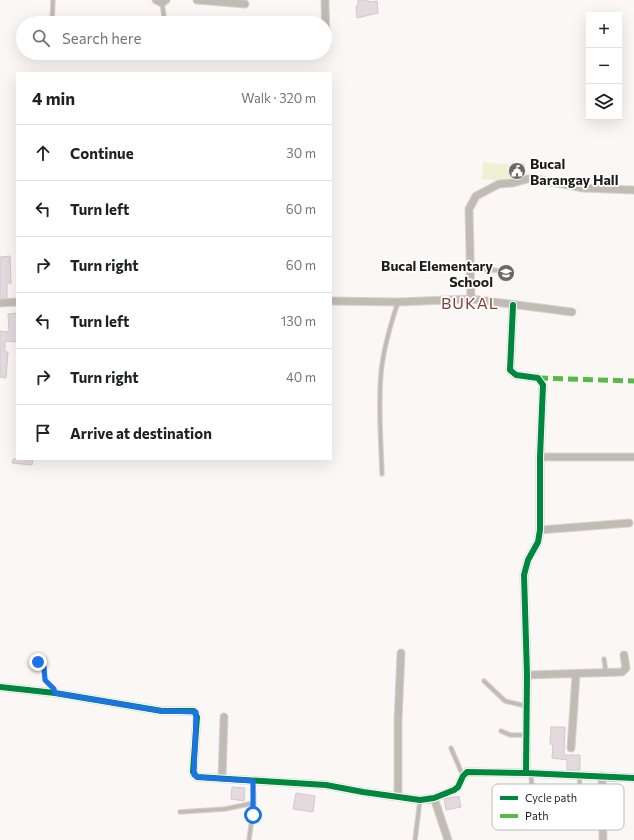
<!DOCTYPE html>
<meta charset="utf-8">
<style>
body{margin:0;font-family:Commissioner,sans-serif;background:#f2f2f2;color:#202124}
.controls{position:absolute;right:12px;top:12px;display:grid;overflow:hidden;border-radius:0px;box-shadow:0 4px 16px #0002}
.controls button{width:36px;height:36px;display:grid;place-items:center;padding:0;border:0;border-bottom:1px solid #e0e0e0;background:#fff;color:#202124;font:20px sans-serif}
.stop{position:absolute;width:12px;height:12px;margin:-9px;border:3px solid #1a73e8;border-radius:50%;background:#fff}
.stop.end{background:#1a73e8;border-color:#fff;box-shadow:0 1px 4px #0008}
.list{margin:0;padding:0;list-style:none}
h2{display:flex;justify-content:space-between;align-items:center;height:52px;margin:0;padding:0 16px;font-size:17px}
h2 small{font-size:13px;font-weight:400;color:#757577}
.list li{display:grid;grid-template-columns:26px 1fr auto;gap:12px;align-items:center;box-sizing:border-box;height:56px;padding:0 16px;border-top:1px solid #e0e0e0}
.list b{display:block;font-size:15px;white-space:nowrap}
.list em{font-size:13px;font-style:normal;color:#757577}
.icon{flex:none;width:22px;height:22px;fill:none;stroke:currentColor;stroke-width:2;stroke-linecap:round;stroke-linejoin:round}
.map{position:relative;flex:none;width:634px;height:840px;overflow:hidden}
.search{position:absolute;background:#fff;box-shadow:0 4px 16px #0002;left:16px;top:16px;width:316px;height:44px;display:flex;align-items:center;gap:10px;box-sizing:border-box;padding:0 14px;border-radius:22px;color:#757577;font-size:15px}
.panel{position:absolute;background:#fff;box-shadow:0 4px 16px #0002;left:16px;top:72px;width:316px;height:388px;border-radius:0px}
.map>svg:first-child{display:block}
</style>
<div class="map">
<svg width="634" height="840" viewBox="0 0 634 840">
<rect width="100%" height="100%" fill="#faf7f5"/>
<path fill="#eef1d2" d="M483 162 513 165 511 182 482 179Z"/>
<path fill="#e5d9e0" stroke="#cecbcb" d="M358 0H368V2L377 1 378 13 357 18 356 6 358 5Z
M512 163 524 164 523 175 510 177Z
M10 256 11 283H7V298H0V257Z
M17 313V342L5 341V352H8L6 378 0 377V331L7 332 9 330 8 314Z
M13 459H33L32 465 12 463Z
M551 727H565L564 755H580V770H567V760L552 758 553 744H550Z
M232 787 245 788 244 801 231 799Z
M296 793 315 796 313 812 293 809Z
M459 796 461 807 446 810 444 799Z"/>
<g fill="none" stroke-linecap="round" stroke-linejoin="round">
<g stroke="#d6d4d3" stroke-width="5.5">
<path id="lane" d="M162 3 165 23
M52 23 53 0
M470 268 504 271
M382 474C381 441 378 407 381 374 383 349 390 326 398 302
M604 659 606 673
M38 662C46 664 44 673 45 680L54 689 55 693
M484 681 505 701 526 706
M501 731 510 735H526
M451 748 463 776
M531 773 532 789
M579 793 580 775
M180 812 225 809 254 803 253 781
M249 840 254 803
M415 840 420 800"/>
</g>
<g stroke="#d6d4d3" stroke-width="9">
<path id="street" d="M156 0 162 3 166 0
M197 0 245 4
M325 0 326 45
M471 299 469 209 476 196 499 184 513 183 531 178 583 188 634 190
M331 301 398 302 471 299 572 312
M0 303 17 302
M513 305 510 370 516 375 538 378 543 385 540 457V530L538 542 528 560 524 575 527 675 526 773 634 778
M540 457H634
M540 530 629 523
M527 675 622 672 626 668 624 655
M0 687 55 693 162 711H194L197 717 193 772 197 777 326 785 363 792 420 800 434 798 454 790 458 787 463 776 467 772 526 773
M571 748 576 675
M602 776 603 840
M222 778 224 717
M398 797V721L401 653
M434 798 448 840"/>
</g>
<use href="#lane" stroke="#c2bbb4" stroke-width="3.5"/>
<use href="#street" stroke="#c2bbb4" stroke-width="7"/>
<path stroke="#58b947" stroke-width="5" stroke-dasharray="10 5" stroke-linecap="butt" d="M538 378 634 381"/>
<g stroke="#fff" stroke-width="8">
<path id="cycleway" d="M513 305 510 370 516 375 538 378 543 385 540 457V530L538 542 528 560 524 575 527 675 526 773 634 778
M0 687 55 693 162 711H194L197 717 193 772 197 777 326 785 363 792 420 800 434 798 454 790 458 787 463 776 467 772 526 773"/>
</g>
<use href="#cycleway" stroke="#00873e" stroke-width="6"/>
</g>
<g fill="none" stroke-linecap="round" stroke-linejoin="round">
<path stroke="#1a73e8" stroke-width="5" d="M38 662 44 667 45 680 54 689 55 693 162 711 196 712 194 775 197 777 253 781V815"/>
</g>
<defs>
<g id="civic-disc" transform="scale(0.9)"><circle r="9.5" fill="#6b6967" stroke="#fff"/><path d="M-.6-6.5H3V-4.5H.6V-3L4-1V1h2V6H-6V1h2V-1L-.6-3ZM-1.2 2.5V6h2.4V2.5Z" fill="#fff"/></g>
<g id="school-disc" transform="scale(0.9)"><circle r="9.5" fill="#6b6967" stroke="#fff"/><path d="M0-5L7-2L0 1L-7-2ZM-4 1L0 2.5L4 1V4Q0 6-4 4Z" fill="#fff"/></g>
</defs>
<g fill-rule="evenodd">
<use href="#civic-disc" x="517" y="171"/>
<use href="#school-disc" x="506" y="273"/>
</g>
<g text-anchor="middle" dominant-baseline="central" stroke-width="3.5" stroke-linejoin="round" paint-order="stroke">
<g font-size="14" font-weight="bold" fill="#1e1c1a" stroke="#fff" text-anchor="start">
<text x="530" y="163">Bucal<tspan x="530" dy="16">Barangay Hall</tspan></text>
<text x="493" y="265" text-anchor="end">Bucal Elementary<tspan x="493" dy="16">School</tspan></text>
</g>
<g font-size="16" letter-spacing="1" fill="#853f2e" stroke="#fff">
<text x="470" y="302">BUKAL</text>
</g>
</g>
<rect x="492" y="784" width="132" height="46" rx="6" fill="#fff" stroke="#bcbbba" stroke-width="1"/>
<rect x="500" y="796" width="18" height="4" fill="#00873e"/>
<rect x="500" y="814" width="18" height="4" fill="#58b947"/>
<g font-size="11" fill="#1e1c1a">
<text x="525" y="802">Cycle path</text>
<text x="525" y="820">Path</text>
</g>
</svg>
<div class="controls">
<button>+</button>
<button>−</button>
<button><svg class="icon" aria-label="layers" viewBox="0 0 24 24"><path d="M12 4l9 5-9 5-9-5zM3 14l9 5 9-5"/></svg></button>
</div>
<div class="stop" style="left:253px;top:815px"></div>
<div class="stop end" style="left:38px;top:662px"></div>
<div class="search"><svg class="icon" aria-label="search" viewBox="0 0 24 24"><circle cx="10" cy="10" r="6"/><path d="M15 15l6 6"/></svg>Search here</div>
<section class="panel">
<h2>4 min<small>Walk · 320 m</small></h2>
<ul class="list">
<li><svg class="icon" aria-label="ahead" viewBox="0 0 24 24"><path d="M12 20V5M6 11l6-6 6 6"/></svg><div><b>Continue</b></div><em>30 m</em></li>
<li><svg class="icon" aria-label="left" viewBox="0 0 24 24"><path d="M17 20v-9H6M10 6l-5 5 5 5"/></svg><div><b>Turn left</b></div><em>60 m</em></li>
<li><svg class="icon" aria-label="right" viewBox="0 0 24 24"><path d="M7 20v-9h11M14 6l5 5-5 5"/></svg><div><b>Turn right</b></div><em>60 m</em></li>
<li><svg class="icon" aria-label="left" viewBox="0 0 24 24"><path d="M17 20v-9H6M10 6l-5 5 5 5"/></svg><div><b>Turn left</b></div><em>130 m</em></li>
<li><svg class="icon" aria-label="right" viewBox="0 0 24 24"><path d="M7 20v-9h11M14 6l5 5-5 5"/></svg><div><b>Turn right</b></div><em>40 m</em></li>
<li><svg class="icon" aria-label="arrive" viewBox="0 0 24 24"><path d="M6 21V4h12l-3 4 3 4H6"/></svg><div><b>Arrive at destination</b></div></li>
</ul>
</section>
</div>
